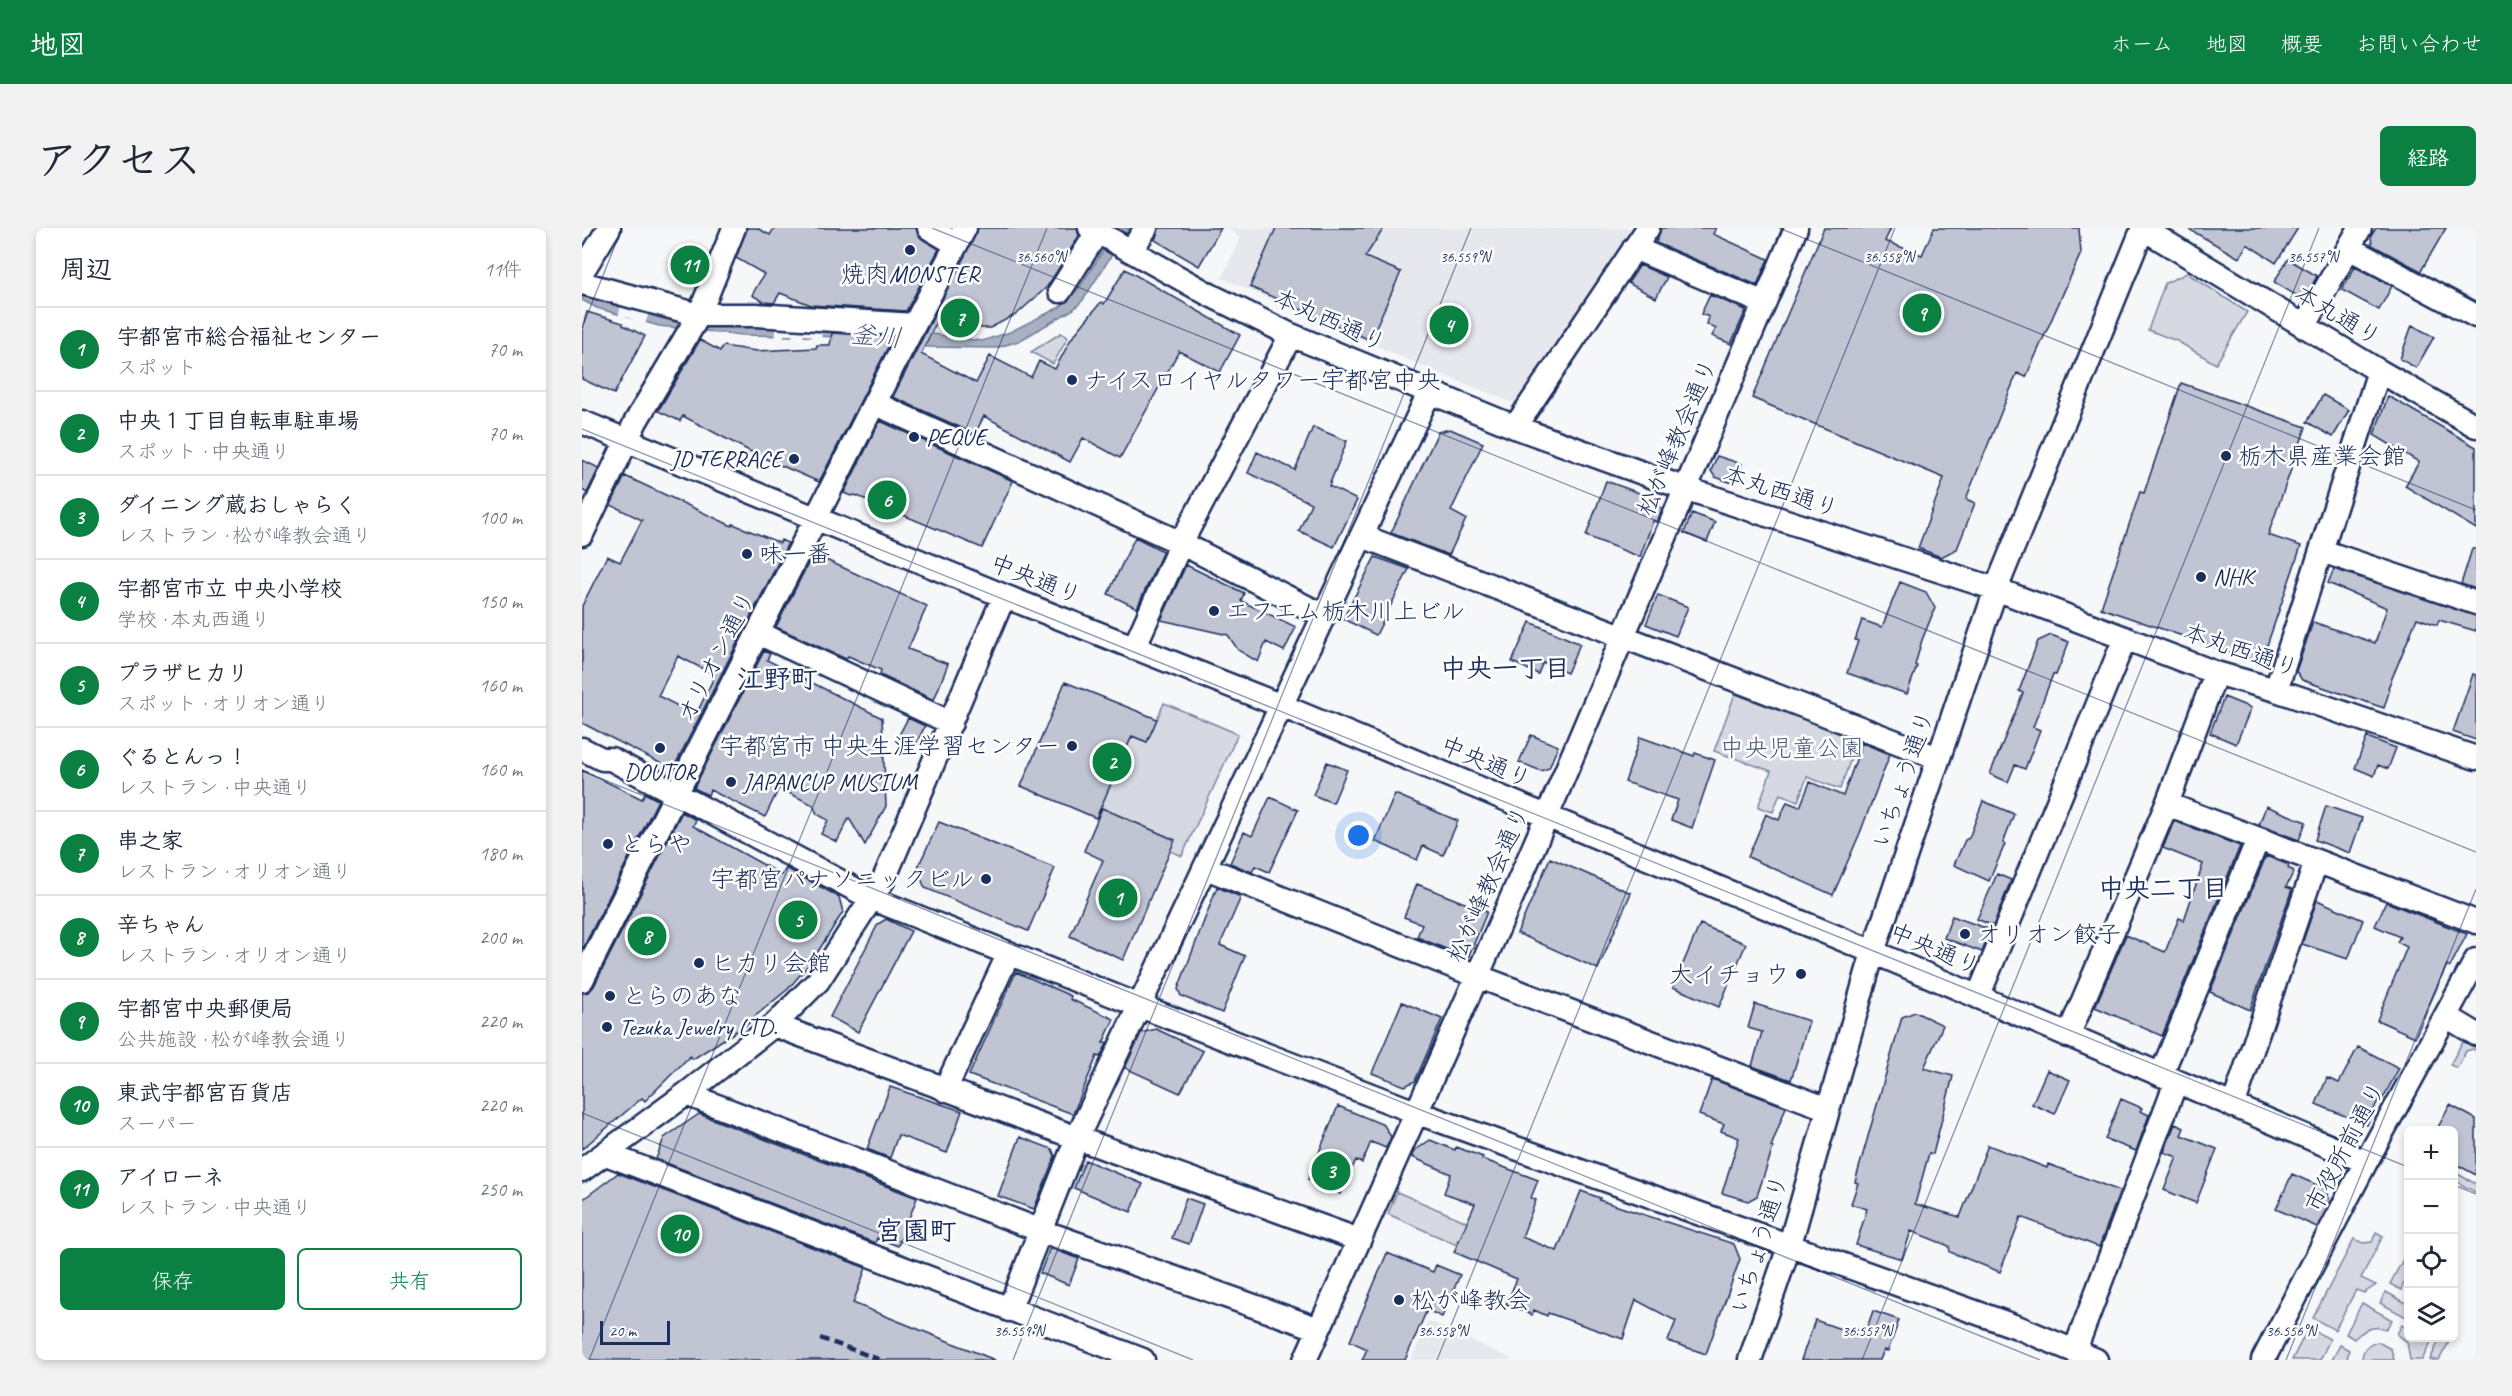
<!DOCTYPE html>
<html lang="ja">
<meta charset="utf-8">
<style>
body{margin:0;font-family:Caveat,"Klee One",sans-serif;background:#f2f2f3;color:#1f2937}
.controls{position:absolute;right:18px;bottom:18px;display:grid;overflow:hidden;border-radius:9px;box-shadow:0 3px 9px #0003}
.controls button{width:54px;height:54px;display:grid;place-items:center;padding:0;border:0;border-bottom:2px solid #e0e1e3;background:#fff;color:#1f2937;font:30px sans-serif}
.scale{position:absolute;left:18px;bottom:15px;width:70px;box-sizing:border-box;padding-left:6px;border:3px solid #1b2f5e;border-top:0;font-size:16px;line-height:21px;white-space:nowrap;color:#1b2f5e;-webkit-text-stroke:4px #fff;paint-order:stroke}
.you{position:absolute;left:777px;top:608px;width:21px;height:21px;margin:-15px;border:4px solid #fff;border-radius:50%;background:#1a73e8;box-shadow:0 0 0 9px #1a73e833}
.badge{display:grid;place-items:center;width:39px;height:39px;border-radius:50%;background:#0b8043;color:#fff;font-size:20px;font-weight:700}
.pin{position:absolute;translate:-50% -50%;border:3px solid #fff;box-shadow:0 2px 6px #0006}
.list{margin:0;padding:0;list-style:none}
h2{display:flex;justify-content:space-between;align-items:center;height:78px;margin:0;padding:0 24px;font-size:26px}
h2 small{font-size:20px;font-weight:400;color:#747a83}
.list li{display:grid;grid-template-columns:39px 1fr auto;gap:18px;align-items:center;box-sizing:border-box;height:84px;padding:0 24px;border-top:2px solid #e0e1e3}
.list b{display:block;font-size:22px;white-space:nowrap}
.list p{margin:0;font-size:20px;white-space:nowrap;color:#747a83}
.list em{font-size:20px;font-style:normal;color:#747a83}
.actions{display:flex;gap:12px;padding:18px 24px}
.actions a{flex:1;padding:14px 0;border:2px solid #0b8043;border-radius:9px;text-align:center;font-size:21px;color:#0b8043}
.actions .main{background:#0b8043;color:#fff}
.icon{flex:none;width:33px;height:33px;fill:none;stroke:currentColor;stroke-width:2;stroke-linecap:round;stroke-linejoin:round}
.map{position:relative;flex:none;width:1894px;height:1132px;overflow:hidden;border-radius:9px}
header{display:flex;align-items:center;gap:36px;box-sizing:border-box;height:84px;padding:0 30px;background:#0b8043;color:#fff}
header strong{font-size:28px}
nav{display:flex;gap:33px;margin-inline-start:auto;font-size:21px}
.intro{display:flex;align-items:center;justify-content:space-between;box-sizing:border-box;height:144px;padding:0 36px}
h1{margin:0;font-size:42px}
.button{padding:15px 27px;border-radius:9px;background:#0b8043;color:#fff;font-size:21px;font-weight:700}
main{display:flex;gap:36px;padding:0 36px}
aside{flex:1;background:#fff;border-radius:9px;box-shadow:0 3px 9px #0003}
.map>svg:first-child{display:block}
</style>
<header>
<strong>地図</strong>
<nav><a>ホーム</a><a>地図</a><a>概要</a><a>お問い合わせ</a></nav>
</header>
<div class="intro"><h1>アクセス</h1><a class="button">経路</a></div>
<main>
<aside>
<h2>周辺<small>11件</small></h2>
<ul class="list">
<li><span class="badge">1</span><div><b>宇都宮市総合福祉センター</b><p>スポット</p></div><em>70 m</em></li>
<li><span class="badge">2</span><div><b>中央１丁目自転車駐車場</b><p>スポット · 中央通り</p></div><em>70 m</em></li>
<li><span class="badge">3</span><div><b>ダイニング蔵おしゃらく</b><p>レストラン · 松が峰教会通り</p></div><em>100 m</em></li>
<li><span class="badge">4</span><div><b>宇都宮市立 中央小学校</b><p>学校 · 本丸西通り</p></div><em>150 m</em></li>
<li><span class="badge">5</span><div><b>プラザヒカリ</b><p>スポット · オリオン通り</p></div><em>160 m</em></li>
<li><span class="badge">6</span><div><b>ぐるとんっ！</b><p>レストラン · 中央通り</p></div><em>160 m</em></li>
<li><span class="badge">7</span><div><b>串之家</b><p>レストラン · オリオン通り</p></div><em>180 m</em></li>
<li><span class="badge">8</span><div><b>辛ちゃん</b><p>レストラン · オリオン通り</p></div><em>200 m</em></li>
<li><span class="badge">9</span><div><b>宇都宮中央郵便局</b><p>公共施設 · 松が峰教会通り</p></div><em>220 m</em></li>
<li><span class="badge">10</span><div><b>東武宇都宮百貨店</b><p>スーパー</p></div><em>220 m</em></li>
<li><span class="badge">11</span><div><b>アイローネ</b><p>レストラン · 中央通り</p></div><em>250 m</em></li>
</ul>
<div class="actions"><a class="main">保存</a><a>共有</a></div>
</aside>
<div class="map">
<svg width="1894" height="1132" viewBox="0 0 1894 1132">
<rect width="100%" height="100%" fill="#f6f7f9"/>
<filter id="ink" filterUnits="userSpaceOnUse"><feTurbulence type="fractalNoise" baseFrequency=".0167" numOctaves="2"/><feDisplacementMap in="SourceGraphic" scale="12" xChannelSelector="R" yChannelSelector="G"/><feConvolveMatrix kernelMatrix="1 2 1 2 8 2 1 2 1" color-interpolation-filters="sRGB"/></filter>
<g filter="url(#ink)">
<path fill="#e6e8ee" d="M644 0H1053L936 177 852 143 640 50 658 10Z
M846 1093 866 1101 932 1132H829Z"/>
<path fill="#d6d9e2" stroke="#7884a0" stroke-width="1.5" d="M1605 45 1665 84 1634 136 1595 113 1566 102 1583 55Z
M479 105 486 109 471 136 449 124Z
M1153 466 1276 511 1258 561 1225 549 1216 573 1198 566 1191 584 1176 579 1189 543 1132 523Z
M582 475 656 506 600 628 500 584 550 508 565 514Z
M1890 812 1894 814V823L1891 821 1884 823 1875 840 1868 837 1880 815Z
M1872 944 1894 956V965L1872 952Z
M815 964 885 994 875 1017 806 986Z
M1794 1004 1801 1008 1779 1050 1794 1057 1782 1065 1774 1062 1753 1102 1731 1090 1772 1011 1781 1015 1790 1014Z
M1826 1022V1053L1822 1054 1819 1062 1808 1056Z
M1804 1064 1826 1076V1090L1798 1075Z
M1780 1075 1810 1092 1804 1101C1792 1097 1781 1102 1772 1111L1764 1106Z
M1820 1097 1826 1101V1110H1844L1850 1112 1840 1132H1828L1825 1114 1815 1106Z
M1726 1100 1748 1111 1738 1132H1710Z
M1858 1110H1869L1857 1132H1848Z
M1796 1114 1809 1121 1812 1132H1780C1780 1121 1786 1116 1796 1114Z
M1758 1117 1767 1122 1765 1132H1750Z"/>
<path fill="#a9b0c1" stroke="#707c99" stroke-width="1.5" d="M536 0H547L501 72 492 81 437 113 414 120 346 119 271 109 160 107 77 98 15 80 0 72V67L300 99 400 113 428 104 478 79 497 60Z"/>
<path fill="#f6f7f9" d="M40 74 68 80 63 97 45 89 44 91 36 89Z
M194 94 238 96 240 111H231L229 108 222 107 220 111H212L210 107H202L201 111H193Z"/>
<path fill="#c0c4d3" stroke="#1b2f5e" stroke-width="1.5" fill-rule="evenodd" d="M165 0H175L188 7 192 0H334L340 11 357 21 324 83 229 77 198 65 192 75 182 74 170 67 182 46 154 30Z
M396 0H495L497 8 465 59 435 86 408 100H377L357 89 339 126 394 155 408 128 449 149 457 133 473 141 489 111 519 74 522 76 543 41 658 107 638 144 597 123 538 230 501 210 488 234 402 188 393 206 311 169Z
M577 0H639L617 38 573 12Z
M694 0H802L783 29 819 44 788 112 668 59Z
M1079 0H1134L1131 6 1186 31 1175 57 1074 15Z
M1242 0H1309L1303 13 1340 27 1352 0H1497L1499 25 1444 149 1435 145 1384 271 1393 275 1375 321 1359 329 1336 320 1362 250 1170 170Z
M1605 0H1716L1694 35 1665 16 1657 30Z
M1794 0H1864L1839 43 1790 17 1789 8Z
M103 20 124 32 113 57 91 41Z
M1706 31 1735 48 1722 72 1692 54Z
M1058 37 1085 49 1074 70 1046 55Z
M1773 39 1810 58 1797 82 1760 62Z
M1128 67 1164 82 1149 116 1130 108 1134 101 1125 96 1127 89 1119 86Z
M5 84 41 95V97L63 108 32 166 0 151V101Z
M1830 97 1852 109 1834 140 1818 131Z
M250 105 311 109 237 254 175 227 101 188 98 193 76 183 118 112 138 123 141 118 175 123 234 120 235 117H248Z
M1599 155 1724 199 1686 307 1719 318 1679 435 1519 380 1558 264 1562 265Z
M1741 167 1767 182 1751 209 1725 194Z
M1806 168 1894 219V301L1823 258 1837 234 1792 207Z
M298 193 431 253 400 320 273 267 269 268 262 265Z
M731 199 765 213 747 258 775 272 752 319 717 303 729 275 666 245 675 224 713 242Z
M868 201 901 215 869 283 884 291 867 327 809 305 856 204Z
M1135 228 1160 236 1153 256 1133 249 1129 243Z
M0 232 17 240 5 265 0 262Z
M43 248 150 298 151 296 198 315 199 312 206 315 88 547 75 540 78 535 0 495V378L25 328 38 334 60 292 29 277ZM96 428 133 447 114 487 76 468Z
M1024 253 1074 271 1080 282 1075 294 1071 293 1058 329 1004 308Z
M1110 285 1133 294 1125 314 1102 305Z
M553 309 581 323 555 380 526 366Z
M1890 321H1894V361L1879 356Z
M231 326 345 378 326 421 366 436 352 472 298 447 299 442 266 428 264 431 194 399Z
M793 329 827 341 794 407 761 391Z
M604 337 662 365 659 373 714 399 702 423 684 414 676 434 656 422 646 407 579 392Z
M1752 341 1894 388V403L1857 392 1855 397 1835 390 1806 460 1808 461 1802 480 1720 452 1714 443 1731 394 1793 415 1805 380 1746 355Z
M1318 354 1344 364 1353 380 1340 412 1333 437 1335 438 1325 466 1265 445 1276 413 1273 412 1280 392 1300 399Z
M1076 367 1106 379 1094 408 1064 396Z
M948 394 998 416 985 445 961 434 956 446 930 434Z
M1469 407 1487 414 1474 447 1471 446 1451 499 1458 502 1443 541 1433 537 1426 554 1408 546 1441 465 1437 463 1456 413Z
M182 423 188 426 185 432 300 490 304 578 283 617 267 590 255 614 239 606 246 592 235 586 231 577 197 560 183 589 128 562 126 567 112 560Z
M1891 446 1894 447V512L1871 504Z
M483 454 575 491 565 514 550 508 514 590 439 558Z
M1642 469 1669 480 1654 516 1628 505Z
M326 490 343 498 331 522 314 513Z
M949 507 976 518 967 540 959 543 937 534Z
M1058 509 1112 528 1113 525 1133 532 1110 600 1089 592 1096 572 1043 554Z
M1785 509 1814 520 1806 541 1796 537 1792 548 1773 540Z
M1280 515 1308 526 1278 605 1251 667 1166 629 1184 586 1197 592 1205 574 1218 579 1228 554 1261 568Z
M745 534 765 542 751 575 731 567Z
M0 542 60 571 63 565 76 572 0 722Z
M813 566 876 593 861 627 841 618 835 632 793 613Z
M688 569 716 582 687 644 673 638 670 644 648 635 662 604 670 608Z
M1401 573 1432 586 1421 615 1423 616 1407 653 1372 637 1383 612 1387 610Z
M1684 578 1724 594 1717 612 1677 597Z
M1744 578 1780 590 1768 625 1733 612Z
M520 580 593 612 541 732 488 708 521 632 502 623Z
M100 584 114 592 111 598 151 620 200 647 204 640 257 669 261 684 230 733 206 761 166 794 167 795 111 831 108 828 63 873 60 870 0 921V765L7 764 12 758Z
M1592 593 1658 618 1580 808 1513 779 1544 707 1583 724 1597 690 1602 692 1621 636 1581 620Z
M357 594 473 640 446 703 343 660 335 641Z
M1684 628 1707 637 1706 640 1712 643 1704 659 1710 661 1668 782 1628 764Z
M968 630 1049 665 1016 741 935 705Z
M1415 646 1429 652 1411 698 1395 691Z
M835 656 905 684 886 730 835 709 840 696 822 689Z
M635 659 659 669 638 717 663 728 640 785 599 768 596 761Z
M1735 672 1781 692 1766 731 1720 716Z
M1804 674 1885 706 1868 739 1865 737 1833 809 1795 792 1825 719 1815 714 1818 709 1793 698Z
M1370 688 1409 702 1400 724 1362 710Z
M304 691 329 703 276 804 248 789 296 696Z
M1118 696 1164 716 1137 779 1091 759Z
M434 744 489 768 488 771 532 791 521 815 526 814 518 829 515 828 491 886 387 847Z
M820 774 860 791 833 853 823 858 790 845Z
M1173 776 1227 793 1209 852 1170 838 1180 804 1166 800Z
M1333 784 1361 797 1342 840 1371 848 1351 926 1347 925 1333 976 1378 989 1406 917 1465 940 1466 936 1538 963 1517 1019 1439 989 1418 1044 1368 1024 1367 1018 1329 1003 1320 1031 1274 1017 1285 981 1269 976 1276 955 1273 954 1320 789Z
M574 801 621 823 598 865 543 840 559 805Z
M1776 819 1817 840 1800 872 1797 870 1785 897 1734 876 1745 850 1757 855Z
M1465 842 1488 852 1473 886 1450 876Z
M1130 851 1204 879 1189 919 1191 920 1175 968 1166 973 1140 965 1157 910 1139 903 1142 896 1117 887Z
M308 859 380 883 365 925 316 907 308 930 285 921Z
M1539 871 1560 880 1558 883 1567 887 1554 923 1523 911Z
M1868 877 1894 891V947L1872 935V903H1854Z
M756 878 802 897 809 909 804 920 789 914 780 935 774 932 758 966 726 951Z
M117 886 335 970 316 1018 295 1010 293 1015 74 931 82 910Z
M1593 896 1602 900 1599 907 1635 921 1614 975 1582 962 1595 929 1582 924Z
M438 909 470 921 473 928 452 981 416 968Z
M848 912 873 922 874 919 901 929 900 931 956 952 949 970 954 972 940 1009 975 1023 999 963 1018 970 1017 972 1152 1016 1158 1031 1124 1126 1086 1113 1094 1093 1054 1072 1041 1111 966 1085 965 1088 952 1082 950 1087 924 1076 935 1051 872 1024 893 976 862 965 869 946 830 929 832 923Z
M503 932 561 956 549 984 492 960Z
M36 945 284 1040 271 1075 413 1132H0V972Z
M1710 946 1744 961 1748 974 1735 999 1694 981Z
M604 970 621 976 607 1016 590 1010Z
M468 1020 497 1031 487 1057 458 1045Z
M805 1025 851 1044 854 1037 878 1047 860 1089 845 1082 823 1132H780L785 1121 768 1113Z
M1291 1083 1317 1092 1306 1123 1302 1122 1298 1132H1219L1233 1092 1270 1105 1271 1100 1283 1105Z"/>
<g fill="none" stroke-linecap="round" stroke-linejoin="round">
<g stroke="#1b2f5e" stroke-width="27">
<path id="minor" d="M347 0 374 16
M508 0 628 67 709 107 933 199 1102 260 1414 361 1634 445 1694 462 1894 530
M1560 0 1797 143 1894 198
M1052 20 1182 75
M1767 20 1894 88
M549 23 564 0
M0 44 27 0
M0 55 117 87H174L332 97
M478 63 518 0
M1722 99 1778 0
M292 175 599 315 742 388
M0 194 422 368 700 478 1291 724 1784 934
M933 199 1066 0
M0 306 54 193 117 87 152 0
M780 308 1356 530
M1740 323 1894 375
M176 405 369 495
M552 420 599 315 709 107
M1694 462 1797 143
M0 521 20 531H29L291 671 558 778 836 885 1435 1099 1514 1132
M1585 576 1894 694
M624 640 895 748 1246 881
M0 752 315 130 383 0
M1396 769 1543 410
M1864 788 1894 806
M192 797 495 910 777 1012
M1486 808 1585 576 1634 445
M1579 847 1676 611
M363 862 427 725
M104 866 457 1002 737 1101
M1651 878 1734 634
M24 926 561 1132
M0 942 104 866 192 797 236 753 302 651 422 368
M427 1082 495 910 847 165
M1493 1122 1594 854
M723 1132C805 951 887 770 965 588 1049 393 1130 195 1214 0
M1168 1132 1208 1016 1291 724 1414 361 1561 0
M1681 1132 1784 934 1894 732"/>
</g>
<use href="#minor" stroke="#fff" stroke-width="22"/>
<path stroke="#1b2f5e" stroke-width="4.5" stroke-dasharray="9 4.5" stroke-linecap="butt" d="M238 1110 299 1132"/>
</g>
</g>
<path fill="none" stroke="#1b2f5e" stroke-width="1.5" stroke-opacity="0.45" d="M350 0 1894 624M1197 0 1894 282M0 100 40 0M0 201 1826 939M0 543 1458 1132M0 885 611 1132M1872 957 1894 966M7 1132 465 0M431 1132 889 0M855 1132 1313 0M1280 1132 1737 0M1704 1132 1894 661"/>
<g fill="#1b2f5e" stroke="#fff" stroke-width="2">
<circle cx="328" cy="22" r="6"/>
<circle cx="490" cy="152" r="6"/>
<circle cx="332" cy="209" r="6"/>
<circle cx="1644" cy="228" r="6"/>
<circle cx="212" cy="231" r="6"/>
<circle cx="165" cy="326" r="6"/>
<circle cx="1619" cy="349" r="6"/>
<circle cx="632" cy="383" r="6"/>
<circle cx="490" cy="518" r="6"/>
<circle cx="78" cy="520" r="6"/>
<circle cx="149" cy="554" r="6"/>
<circle cx="26" cy="616" r="6"/>
<circle cx="404" cy="651" r="6"/>
<circle cx="1383" cy="706" r="6"/>
<circle cx="117" cy="735" r="6"/>
<circle cx="1219" cy="746" r="6"/>
<circle cx="28" cy="768" r="6"/>
<circle cx="25" cy="799" r="6"/>
<circle cx="817" cy="1072" r="6"/>
</g>
<g text-anchor="middle" dominant-baseline="central" stroke-width="5" stroke-linejoin="round" paint-order="stroke">
<g font-size="24" fill="#1b2f5e" stroke="#fff" text-anchor="start">
<text x="328" y="46" text-anchor="middle">焼肉MONSTER</text>
<text x="502" y="152">ナイスロイヤルタワー宇都宮中央</text>
<text x="344" y="209">PEQUE</text>
<text x="1656" y="228">栃木県産業会館</text>
<text x="200" y="231" text-anchor="end">JD TERRACE</text>
<text x="177" y="326">味一番</text>
<text x="1631" y="349">NHK</text>
<text x="644" y="383">エフエム栃木川上ビル</text>
<text x="478" y="518" text-anchor="end">宇都宮市 中央生涯学習センター</text>
<text x="78" y="544" text-anchor="middle">DOUTOR</text>
<text x="161" y="554">JAPANCUP MUSIUM</text>
<text x="38" y="616">とらや</text>
<text x="392" y="651" text-anchor="end">宇都宮パナソニックビル</text>
<text x="1395" y="706">オリオン餃子</text>
<text x="129" y="735">ヒカリ会館</text>
<text x="1207" y="746" text-anchor="end">大イチョウ</text>
<text x="40" y="768">とらのあな</text>
<text x="37" y="799">Tezuka Jewelry LTD.</text>
<text x="829" y="1072">松が峰教会</text>
</g>
<g font-size="24" fill="#1b2f5e" stroke="#fff">
<text transform="translate(1756 87) rotate(31)">本丸通り</text>
<text transform="translate(748 92) rotate(24)">本丸西通り</text>
<text transform="translate(1095 209) rotate(-67)">松が峰教会通り</text>
<text transform="translate(1199 263) rotate(18)">本丸西通り</text>
<text transform="translate(454 351) rotate(22)">中央通り</text>
<text transform="translate(1659 422) rotate(19)">本丸西通り</text>
<text transform="translate(134 429) rotate(-63)">オリオン通り</text>
<text transform="translate(904 534) rotate(23)">中央通り</text>
<text transform="translate(1321 551) rotate(-71)">いちょう通り</text>
<text transform="translate(906 656) rotate(-66)">松が峰教会通り</text>
<text transform="translate(1353 721) rotate(23)">中央通り</text>
<text transform="translate(1763 919) rotate(-62)">市役所前通り</text>
<text transform="translate(1177 1016) rotate(-73)">いちょう通り</text>
</g>
<g font-size="24" fill="#4a5a7f" stroke="#fff">
<text x="1210" y="520">中央児童公園</text>
</g>
<g font-size="26" font-style="italic" fill="#4d5c81" stroke="#fff">
<text transform="translate(294 108) rotate(5)">釜川</text>
</g>
<g font-size="26" font-weight="bold" fill="#1b2f5e" stroke="#fff">
<text x="923" y="440">中央一丁目</text>
<text x="1581" y="660">中央二丁目</text>
</g>
<g font-size="27" font-weight="bold" fill="#1b2f5e" stroke="#fff">
<text x="195" y="451">江野町</text>
<text x="334" y="1003">宮園町</text>
</g>
</g>
<g font-size="15" text-anchor="middle" fill="#1b2f5e" stroke="#fff" stroke-width="5" stroke-linejoin="round" paint-order="stroke">
<text x="883" y="34">36.559°N</text>
<text x="1307" y="34">36.558°N</text>
<text x="459" y="34">36.560°N</text>
<text x="1731" y="34">36.557°N</text>
<text x="437" y="1108">36.559°N</text>
<text x="861" y="1108">36.558°N</text>
<text x="1285" y="1108">36.557°N</text>
<text x="1709" y="1108">36.556°N</text>
</g>
</svg>
<div class="controls">
<button>+</button>
<button>−</button>
<button><svg class="icon" aria-label="locate" viewBox="0 0 24 24"><circle cx="12" cy="12" r="6"/><path d="M12 2v4M12 18v4M2 12h4M18 12h4"/></svg></button>
<button><svg class="icon" aria-label="layers" viewBox="0 0 24 24"><path d="M12 4l9 5-9 5-9-5zM3 14l9 5 9-5"/></svg></button>
</div>
<div class="scale">20 m</div>
<div class="you"></div>
<div class="pin badge" style="left:536px;top:670px">1</div>
<div class="pin badge" style="left:530px;top:534px">2</div>
<div class="pin badge" style="left:749px;top:943px">3</div>
<div class="pin badge" style="left:867px;top:97px">4</div>
<div class="pin badge" style="left:216px;top:692px">5</div>
<div class="pin badge" style="left:305px;top:272px">6</div>
<div class="pin badge" style="left:378px;top:90px">7</div>
<div class="pin badge" style="left:65px;top:708px">8</div>
<div class="pin badge" style="left:1340px;top:85px">9</div>
<div class="pin badge" style="left:98px;top:1006px">10</div>
<div class="pin badge" style="left:108px;top:37px">11</div>
</div>
</main>
